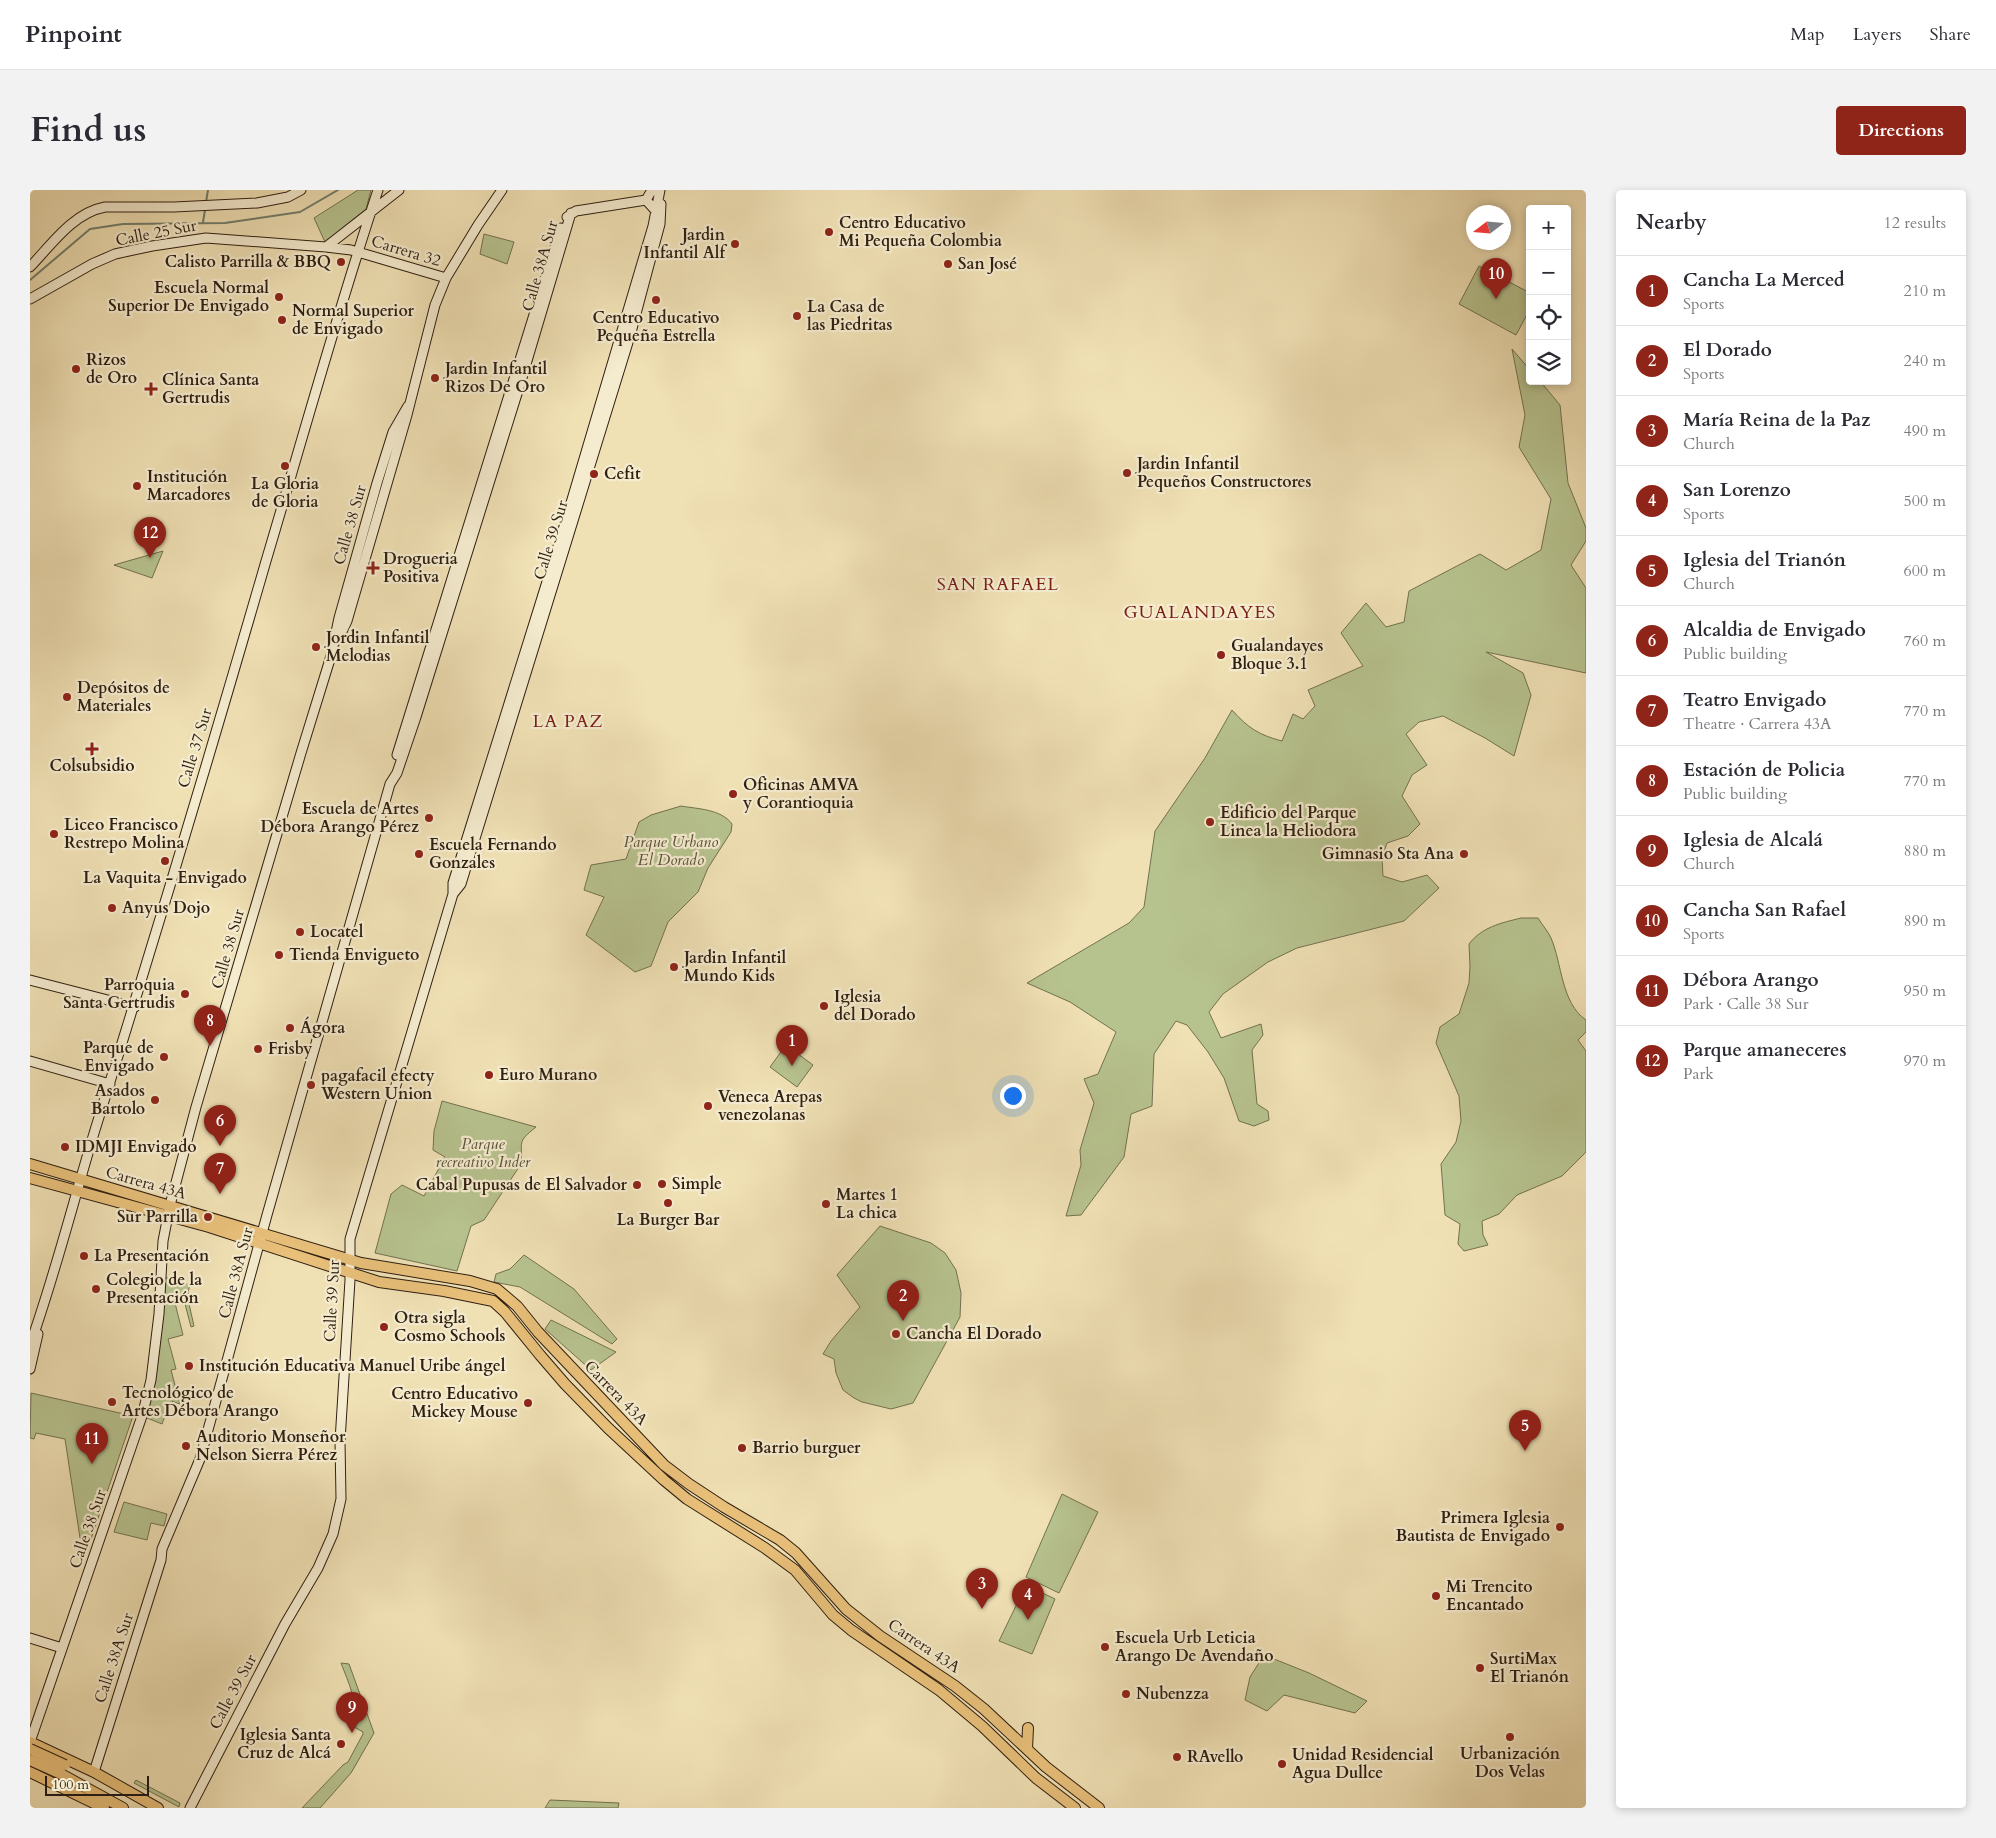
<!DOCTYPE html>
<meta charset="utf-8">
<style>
body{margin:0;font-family:Cardo,serif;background:#f2f2f3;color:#2b2b33}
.controls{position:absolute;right:15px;top:15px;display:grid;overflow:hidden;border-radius:5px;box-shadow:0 2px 8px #0003}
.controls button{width:45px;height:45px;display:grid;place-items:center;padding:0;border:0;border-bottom:1px solid #e1e1e2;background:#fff;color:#2b2b33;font:25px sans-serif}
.compass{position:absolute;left:1436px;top:15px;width:45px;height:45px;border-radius:50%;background:#fff;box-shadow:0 2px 8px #0003;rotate:254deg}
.scale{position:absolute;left:15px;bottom:12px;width:104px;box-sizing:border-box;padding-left:5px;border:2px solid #2f1f12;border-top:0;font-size:14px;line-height:18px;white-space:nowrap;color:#2f1f12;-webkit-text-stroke:4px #f5eccf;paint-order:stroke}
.you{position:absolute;left:982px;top:905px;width:18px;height:18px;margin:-12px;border:4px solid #fff;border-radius:50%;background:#1a73e8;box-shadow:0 0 0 8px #1a73e833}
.badge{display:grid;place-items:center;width:32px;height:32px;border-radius:50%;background:#8f2418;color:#fff;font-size:16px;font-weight:700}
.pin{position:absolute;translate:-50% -41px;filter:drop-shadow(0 1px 2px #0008)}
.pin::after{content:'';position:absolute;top:26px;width:18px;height:15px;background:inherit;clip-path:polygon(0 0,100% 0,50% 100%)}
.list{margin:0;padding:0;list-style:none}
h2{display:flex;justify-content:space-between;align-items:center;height:65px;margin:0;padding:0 20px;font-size:21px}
h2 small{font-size:16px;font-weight:400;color:#7c7c81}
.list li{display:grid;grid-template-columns:32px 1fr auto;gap:15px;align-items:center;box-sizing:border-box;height:70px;padding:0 20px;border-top:1px solid #e1e1e2}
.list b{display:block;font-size:19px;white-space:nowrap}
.list p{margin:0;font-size:16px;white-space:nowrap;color:#7c7c81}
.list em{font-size:16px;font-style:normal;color:#7c7c81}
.icon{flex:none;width:28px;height:28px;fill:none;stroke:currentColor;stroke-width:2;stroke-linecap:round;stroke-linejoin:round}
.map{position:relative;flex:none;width:1556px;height:1618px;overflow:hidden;border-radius:5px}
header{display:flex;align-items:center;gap:30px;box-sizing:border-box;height:70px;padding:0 25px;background:#fff;border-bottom:1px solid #e1e1e2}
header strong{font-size:24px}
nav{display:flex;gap:28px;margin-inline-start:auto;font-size:18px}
.intro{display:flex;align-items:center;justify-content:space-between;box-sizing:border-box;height:120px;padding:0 30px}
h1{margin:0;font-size:35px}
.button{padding:12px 22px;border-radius:5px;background:#8f2418;color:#fff;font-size:18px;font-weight:700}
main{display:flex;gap:30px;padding:0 30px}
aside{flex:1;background:#fff;border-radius:5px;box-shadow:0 2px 8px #0003}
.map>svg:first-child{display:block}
</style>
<header>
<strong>Pinpoint</strong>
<nav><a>Map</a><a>Layers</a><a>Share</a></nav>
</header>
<div class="intro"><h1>Find us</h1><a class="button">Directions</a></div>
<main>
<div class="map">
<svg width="1556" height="1618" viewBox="0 0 1556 1618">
<rect width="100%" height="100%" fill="#f0e1b5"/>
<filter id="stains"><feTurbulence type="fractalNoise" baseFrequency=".004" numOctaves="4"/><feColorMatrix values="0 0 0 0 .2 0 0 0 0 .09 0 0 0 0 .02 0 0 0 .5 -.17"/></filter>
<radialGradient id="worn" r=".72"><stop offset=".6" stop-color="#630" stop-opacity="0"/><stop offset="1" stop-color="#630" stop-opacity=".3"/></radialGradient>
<path fill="#b7c38f" stroke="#737150" d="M328 0H341L336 19 295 52 284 28Z
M454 44 484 52 477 74 450 64Z
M1449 76 1500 103V119L1486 145 1429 114Z
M1482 159 1500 180V191H1510L1530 215 1538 293 1556 338V351L1541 375 1556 398V483L1456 462 1493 483 1501 505 1484 566 1455 548 1413 526 1389 532 1376 544 1397 575 1382 585 1372 606 1390 634 1378 646 1357 653 1352 668 1353 686 1372 692 1397 685 1409 698 1374 731 1267 758 1238 772 1193 804 1179 822 1191 848 1231 834 1233 845 1222 860 1227 914 1238 921 1239 930 1224 936 1209 931 1194 888 1178 862 1157 835 1146 831 1124 864 1122 916 1101 924 1094 967 1051 1025 1036 1026 1051 975 1050 960 1064 913 1054 889 1068 884 1086 842 1040 812 997 793 1099 733 1114 717 1125 641 1175 568 1202 520C1218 538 1229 545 1252 551L1263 524 1273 529 1285 516 1278 500 1333 476 1311 443 1336 413 1356 437 1374 432 1379 401 1450 364 1476 380 1511 360 1521 309 1489 257 1495 225Z
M133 361 122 388 84 375Z
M651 616C668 619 691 619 702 634L701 642 678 678 668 702 638 732 621 776 605 782 556 745 574 707 554 700 561 675 596 669 609 632 621 625Z
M1491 728H1508C1512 735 1518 741 1521 748 1532 773 1531 813 1556 830V842L1548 850 1556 861V962L1532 986 1487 1005 1469 1024 1452 1031 1453 1045 1458 1055 1434 1061 1428 1054 1430 1034 1415 1025 1411 974 1426 952 1431 931 1429 906 1406 853 1410 837 1429 824 1439 793 1440 776 1439 754C1452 737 1471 733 1491 728Z
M756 855 783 875 767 897 740 877Z
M412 911 506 937C486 953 493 951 491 974L454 1030 441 1036 427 1081 345 1063 361 1004 372 995 394 1006 415 967 403 960 404 941Z
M850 1036 901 1053 915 1063 926 1080 931 1103 930 1127 883 1213 861 1219 832 1212 824 1208 813 1200 806 1183 804 1169 793 1164 801 1151 830 1117 807 1085Z
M494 1065 544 1099 587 1149 582 1154 490 1097 464 1092 466 1084 480 1079Z
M131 1086 160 1095 158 1102 161 1113 159 1114 164 1136 161 1137 154 1110 145 1113 153 1145 138 1149 146 1179 141 1180 150 1214 141 1211 132 1234 112 1226Z
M521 1130 586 1162 561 1180 515 1139Z
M1 1203 103 1226 61 1349 50 1348 35 1249 6 1243 4 1249 0 1248Z
M1032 1304 1068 1322 1029 1403 996 1387Z
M94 1312 137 1324 134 1336 121 1333 117 1350 84 1342Z
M996 1395 1025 1409 1002 1464 969 1451Z
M1234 1465 1279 1483 1337 1511 1325 1523 1254 1505 1237 1521 1215 1510 1220 1487Z
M311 1473 319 1474 344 1543 321 1583 290 1618H272L313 1575 318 1572 333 1544V1542L319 1534C331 1516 318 1492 311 1473Z
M106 1590 150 1613 149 1617 104 1593Z
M520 1610 589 1613 588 1618H515Z"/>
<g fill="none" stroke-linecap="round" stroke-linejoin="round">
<path stroke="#707e6d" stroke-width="2" d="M176 12 178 0
M173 32 175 20
M0 90 60 39 93 34 195 33 270 22 308 0"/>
<g stroke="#2f1f12" stroke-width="11">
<path id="secondary" d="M616 10 622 0
M537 27 546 21 616 10 626 21
M296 57 369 0
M0 77C22 54 43 23 75 17H144L227 13 258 7 271 0
M0 109 62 74 85 64 122 56 176 48 296 57 321 60 416 88
M308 450 317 431 377 225 405 115 416 88 448 35 472 0
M367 565 531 38
M423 704 431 694 600 146 630 34 631 14
M0 790 105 817
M0 871 80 894
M0 1155C25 1085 43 1012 65 940 124 751 181 561 236 371 273 247 307 123 348 0
M0 1179 8 1144
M0 1448 32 1458
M0 1552 112 1226 121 1190 129 1124 133 1051 140 1015 166 917 271 563 301 466 309 428 347 293 363 242 378 216
M64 1582 131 1370 132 1359 170 1269 237 1025 360 594 367 583 386 527 491 191 541 23
M160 1618 255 1434 288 1378 303 1344 311 1309 310 1251 320 1090V1049L423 704V693L530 350 623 36 630 0"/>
</g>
<g stroke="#2f1f12" stroke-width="12">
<path id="primary" d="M0 974 331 1073 440 1091 467 1099 487 1116 508 1142 634 1275 659 1294 694 1317 750 1350 766 1363 816 1419 850 1446 925 1496 954 1519 1016 1577 1069 1618
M0 988 179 1037 349 1092 414 1101 463 1111 475 1122 510 1165 535 1194 578 1238 634 1290 657 1309 735 1358 765 1380 803 1425 821 1440 909 1500 952 1536 1006 1588 1045 1618
M0 1552 64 1582 128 1618
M997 1559 998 1538
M0 1582 74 1618
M31 1584 93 1618"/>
</g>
<use href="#secondary" stroke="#f5eccf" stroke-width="9"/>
<use href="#primary" stroke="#e8c07a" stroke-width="10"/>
<g stroke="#2f1f12" stroke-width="12" stroke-linecap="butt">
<path id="primary-bridge" d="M0 1559 35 1575
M0 1570 31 1584"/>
</g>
<use href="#primary-bridge" stroke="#e8c07a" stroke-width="10"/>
</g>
<g fill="#8f2418" stroke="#f5eccf" stroke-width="2">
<circle cx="799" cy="42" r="5"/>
<circle cx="705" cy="54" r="5"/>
<circle cx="311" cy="72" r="5"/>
<circle cx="918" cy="74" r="5"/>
<circle cx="249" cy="107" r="5"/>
<circle cx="626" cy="110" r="5"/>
<circle cx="767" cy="126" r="5"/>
<circle cx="252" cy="130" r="5"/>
<circle cx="46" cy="179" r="5"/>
<circle cx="405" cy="188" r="5"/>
<path d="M118.5 191.5h5v5h5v5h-5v5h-5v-5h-5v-5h5z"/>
<circle cx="255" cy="276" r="5"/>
<circle cx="1097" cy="283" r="5"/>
<circle cx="564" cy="284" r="5"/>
<circle cx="107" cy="296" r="5"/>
<path d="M340.5 370.5h5v5h5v5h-5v5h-5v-5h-5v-5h5z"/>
<circle cx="286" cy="457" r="5"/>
<circle cx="1191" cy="465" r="5"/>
<circle cx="37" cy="507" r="5"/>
<path d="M59.5 551.5h5v5h5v5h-5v5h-5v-5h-5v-5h5z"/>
<circle cx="703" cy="604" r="5"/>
<circle cx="399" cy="628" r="5"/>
<circle cx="1180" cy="632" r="5"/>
<circle cx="24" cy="644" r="5"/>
<circle cx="389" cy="664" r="5"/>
<circle cx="1434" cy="664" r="5"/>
<circle cx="135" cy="671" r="5"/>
<circle cx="82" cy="718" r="5"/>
<circle cx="270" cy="742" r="5"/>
<circle cx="249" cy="765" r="5"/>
<circle cx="644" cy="777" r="5"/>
<circle cx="155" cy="804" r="5"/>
<circle cx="794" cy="816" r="5"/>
<circle cx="260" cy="838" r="5"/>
<circle cx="228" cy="859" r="5"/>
<circle cx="134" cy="867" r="5"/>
<circle cx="459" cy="885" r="5"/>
<circle cx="281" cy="895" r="5"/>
<circle cx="125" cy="910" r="5"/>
<circle cx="678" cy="916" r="5"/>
<circle cx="35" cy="957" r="5"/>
<circle cx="632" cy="994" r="5"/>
<circle cx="607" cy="995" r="5"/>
<circle cx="638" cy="1013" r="5"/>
<circle cx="796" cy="1014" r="5"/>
<circle cx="178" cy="1027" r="5"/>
<circle cx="54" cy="1066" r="5"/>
<circle cx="66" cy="1099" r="5"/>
<circle cx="354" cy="1137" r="5"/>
<circle cx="866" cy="1144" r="5"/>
<circle cx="159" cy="1176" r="5"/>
<circle cx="82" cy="1212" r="5"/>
<circle cx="498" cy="1213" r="5"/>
<circle cx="156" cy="1256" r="5"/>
<circle cx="712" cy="1258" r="5"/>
<circle cx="1530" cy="1337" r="5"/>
<circle cx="1406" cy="1406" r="5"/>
<circle cx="1075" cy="1457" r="5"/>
<circle cx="1450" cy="1478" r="5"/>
<circle cx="1096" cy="1504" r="5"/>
<circle cx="1480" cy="1547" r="5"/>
<circle cx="311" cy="1554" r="5"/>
<circle cx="1147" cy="1567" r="5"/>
<circle cx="1252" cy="1574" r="5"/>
</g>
<g text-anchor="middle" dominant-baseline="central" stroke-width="4.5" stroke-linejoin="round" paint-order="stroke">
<g font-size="16" font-weight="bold" fill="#2f1f12" stroke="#f5eccf" text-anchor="start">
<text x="809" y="33">Centro Educativo<tspan x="809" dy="18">Mi Pequeña Colombia</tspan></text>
<text x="695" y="45" text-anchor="end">Jardin<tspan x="695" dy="18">Infantil Alf</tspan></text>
<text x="301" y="72" text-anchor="end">Calisto Parrilla &amp; BBQ</text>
<text x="928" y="74">San José</text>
<text x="239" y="98" text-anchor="end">Escuela Normal<tspan x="239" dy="18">Superior De Envigado</tspan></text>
<text x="777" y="117">La Casa de<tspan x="777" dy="18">las Piedritas</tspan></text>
<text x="262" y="121">Normal Superior<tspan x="262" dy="18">de Envigado</tspan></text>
<text x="626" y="128" text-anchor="middle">Centro Educativo<tspan x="626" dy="18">Pequeña Estrella</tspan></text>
<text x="56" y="170">Rizos<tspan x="56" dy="18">de Oro</tspan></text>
<text x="415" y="179">Jardin Infantil<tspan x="415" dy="18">Rizos De Oro</tspan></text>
<text x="132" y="190">Clínica Santa<tspan x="132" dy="18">Gertrudis</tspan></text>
<text x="1107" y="274">Jardin Infantil<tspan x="1107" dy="18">Pequeños Constructores</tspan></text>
<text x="574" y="284">Cefit</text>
<text x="117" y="287">Institución<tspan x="117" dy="18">Marcadores</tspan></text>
<text x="255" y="294" text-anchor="middle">La Gloria<tspan x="255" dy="18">de Gloria</tspan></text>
<text x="353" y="369">Drogueria<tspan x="353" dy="18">Positiva</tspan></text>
<text x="296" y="448">Jordin Infantil<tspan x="296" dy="18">Melodias</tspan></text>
<text x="1201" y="456">Gualandayes<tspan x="1201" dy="18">Bloque 3.1</tspan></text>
<text x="47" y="498">Depósitos de<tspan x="47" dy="18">Materiales</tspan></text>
<text x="62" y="576" text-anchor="middle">Colsubsidio</text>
<text x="713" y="595">Oficinas AMVA<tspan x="713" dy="18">y Corantioquia</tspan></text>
<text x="389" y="619" text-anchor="end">Escuela de Artes<tspan x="389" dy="18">Débora Arango Pérez</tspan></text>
<text x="1190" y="623">Edificio del Parque<tspan x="1190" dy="18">Linea la Heliodora</tspan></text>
<text x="34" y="635">Liceo Francisco<tspan x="34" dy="18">Restrepo Molina</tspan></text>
<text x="399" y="655">Escuela Fernando<tspan x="399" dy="18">Gonzales</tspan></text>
<text x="1424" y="664" text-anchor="end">Gimnasio Sta Ana</text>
<text x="135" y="688" text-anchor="middle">La Vaquita - Envigado</text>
<text x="92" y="718">Anyus Dojo</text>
<text x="280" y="742">Locatel</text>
<text x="259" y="765">Tienda Envigueto</text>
<text x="654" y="768">Jardin Infantil<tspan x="654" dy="18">Mundo Kids</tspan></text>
<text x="145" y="795" text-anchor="end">Parroquia<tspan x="145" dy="18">Santa Gertrudis</tspan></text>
<text x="804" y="807">Iglesia<tspan x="804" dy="18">del Dorado</tspan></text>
<text x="270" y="838">Ágora</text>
<text x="124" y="858" text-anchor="end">Parque de<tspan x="124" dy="18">Envigado</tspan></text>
<text x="238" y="859">Frisby</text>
<text x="469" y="885">Euro Murano</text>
<text x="291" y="886">pagafacil efecty<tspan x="291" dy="18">Western Union</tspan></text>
<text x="115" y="901" text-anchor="end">Asados<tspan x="115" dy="18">Bartolo</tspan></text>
<text x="688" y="907">Veneca Arepas<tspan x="688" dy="18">venezolanas</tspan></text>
<text x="45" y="957">IDMJI Envigado</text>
<text x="642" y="994">Simple</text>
<text x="597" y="995" text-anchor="end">Cabal Pupusas de El Salvador</text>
<text x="806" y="1005">Martes 1<tspan x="806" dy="18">La chica</tspan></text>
<text x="168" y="1027" text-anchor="end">Sur Parrilla</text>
<text x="638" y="1030" text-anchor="middle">La Burger Bar</text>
<text x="64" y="1066">La Presentación</text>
<text x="76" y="1090">Colegio de la<tspan x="76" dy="18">Presentación</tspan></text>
<text x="364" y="1128">Otra sigla<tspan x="364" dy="18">Cosmo Schools</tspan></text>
<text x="876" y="1144">Cancha El Dorado</text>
<text x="169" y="1176">Institución Educativa Manuel Uribe ángel</text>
<text x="92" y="1203">Tecnológico de<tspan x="92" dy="18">Artes Débora Arango</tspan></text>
<text x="488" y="1204" text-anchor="end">Centro Educativo<tspan x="488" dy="18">Mickey Mouse</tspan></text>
<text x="166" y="1247">Auditorio Monseñor<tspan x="166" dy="18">Nelson Sierra Pérez</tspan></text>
<text x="722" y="1258">Barrio burguer</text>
<text x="1520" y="1328" text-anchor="end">Primera Iglesia<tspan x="1520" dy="18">Bautista de Envigado</tspan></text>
<text x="1416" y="1397">Mi Trencito<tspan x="1416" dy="18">Encantado</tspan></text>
<text x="1085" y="1448">Escuela Urb Leticia<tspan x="1085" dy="18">Arango De Avendaño</tspan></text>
<text x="1460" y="1469">SurtiMax<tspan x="1460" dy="18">El Trianón</tspan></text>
<text x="1106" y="1504">Nubenzza</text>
<text x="301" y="1545" text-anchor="end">Iglesia Santa<tspan x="301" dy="18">Cruz de Alcá</tspan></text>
<text x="1480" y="1564" text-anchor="middle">Urbanización<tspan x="1480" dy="18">Dos Velas</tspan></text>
<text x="1262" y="1565">Unidad Residencial<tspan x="1262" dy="18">Agua Dullce</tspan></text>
<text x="1157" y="1567">RAvello</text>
</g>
<g font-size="16" fill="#2f1f12" stroke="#f5eccf">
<text transform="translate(126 43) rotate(-11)">Calle 25 Sur</text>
<text transform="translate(376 61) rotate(17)">Carrera 32</text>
<text transform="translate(510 76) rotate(-74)">Calle 38A Sur</text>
<text transform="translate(320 335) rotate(-74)">Calle 38 Sur</text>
<text transform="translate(521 350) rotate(-73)">Calle 39 Sur</text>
<text transform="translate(165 558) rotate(-73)">Calle 37 Sur</text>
<text transform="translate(198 759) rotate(-74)">Calle 38 Sur</text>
<text transform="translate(116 993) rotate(16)">Carrera 43A</text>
<text transform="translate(206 1083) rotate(-75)">Calle 38A Sur</text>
<text transform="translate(302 1111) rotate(-87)">Calle 39 Sur</text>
<text transform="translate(586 1203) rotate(46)">Carrera 43A</text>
<text transform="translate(58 1339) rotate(-71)">Calle 38 Sur</text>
<text transform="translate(894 1456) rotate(34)">Carrera 43A</text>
<text transform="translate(84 1468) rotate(-72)">Calle 38A Sur</text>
<text transform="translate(203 1502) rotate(-62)">Calle 39 Sur</text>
</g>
<g font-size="16" font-style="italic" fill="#585038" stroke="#f5eccf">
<text x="641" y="652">Parque Urbano<tspan x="641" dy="18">El Dorado</tspan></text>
<text x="453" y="954">Parque<tspan x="453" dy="18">recreativo Inder</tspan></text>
</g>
<g font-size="18" letter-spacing="1" fill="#7a1f14" stroke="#f5eccf">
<text x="968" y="394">SAN RAFAEL</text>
<text x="1170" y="422">GUALANDAYES</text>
<text x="538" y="531">LA PAZ</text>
</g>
</g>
<rect width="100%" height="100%" filter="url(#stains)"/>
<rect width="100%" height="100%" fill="url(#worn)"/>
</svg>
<div class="controls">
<button>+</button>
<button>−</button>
<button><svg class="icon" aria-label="locate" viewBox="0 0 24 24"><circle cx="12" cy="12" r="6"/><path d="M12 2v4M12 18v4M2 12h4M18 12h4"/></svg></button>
<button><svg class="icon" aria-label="layers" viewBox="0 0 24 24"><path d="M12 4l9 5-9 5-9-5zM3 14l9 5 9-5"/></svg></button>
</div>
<svg class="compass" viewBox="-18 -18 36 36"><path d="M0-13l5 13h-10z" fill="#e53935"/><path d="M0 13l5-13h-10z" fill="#7c7c81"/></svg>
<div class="scale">100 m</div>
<div class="you"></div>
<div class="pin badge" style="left:762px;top:876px">1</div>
<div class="pin badge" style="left:873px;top:1131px">2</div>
<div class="pin badge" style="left:952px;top:1419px">3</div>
<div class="pin badge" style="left:998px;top:1430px">4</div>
<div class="pin badge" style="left:1495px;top:1261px">5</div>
<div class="pin badge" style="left:190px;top:956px">6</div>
<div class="pin badge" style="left:190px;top:1004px">7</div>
<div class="pin badge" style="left:180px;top:856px">8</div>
<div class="pin badge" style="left:322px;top:1543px">9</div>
<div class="pin badge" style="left:1466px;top:109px">10</div>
<div class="pin badge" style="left:62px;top:1274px">11</div>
<div class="pin badge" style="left:120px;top:368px">12</div>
</div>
<aside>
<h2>Nearby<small>12 results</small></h2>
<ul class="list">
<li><span class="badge">1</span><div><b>Cancha La Merced</b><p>Sports</p></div><em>210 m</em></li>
<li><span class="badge">2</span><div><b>El Dorado</b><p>Sports</p></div><em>240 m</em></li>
<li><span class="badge">3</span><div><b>María Reina de la Paz</b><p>Church</p></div><em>490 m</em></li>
<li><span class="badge">4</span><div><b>San Lorenzo</b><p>Sports</p></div><em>500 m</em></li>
<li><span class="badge">5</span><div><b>Iglesia del Trianón</b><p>Church</p></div><em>600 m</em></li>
<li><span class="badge">6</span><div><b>Alcaldia de Envigado</b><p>Public building</p></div><em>760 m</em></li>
<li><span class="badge">7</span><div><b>Teatro Envigado</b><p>Theatre · Carrera 43A</p></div><em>770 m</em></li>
<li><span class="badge">8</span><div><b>Estación de Policia</b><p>Public building</p></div><em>770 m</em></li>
<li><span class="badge">9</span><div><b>Iglesia de Alcalá</b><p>Church</p></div><em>880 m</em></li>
<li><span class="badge">10</span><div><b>Cancha San Rafael</b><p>Sports</p></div><em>890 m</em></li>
<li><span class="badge">11</span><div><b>Débora Arango</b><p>Park · Calle 38 Sur</p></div><em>950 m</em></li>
<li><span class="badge">12</span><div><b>Parque amaneceres</b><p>Park</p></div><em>970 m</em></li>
</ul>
</aside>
</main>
